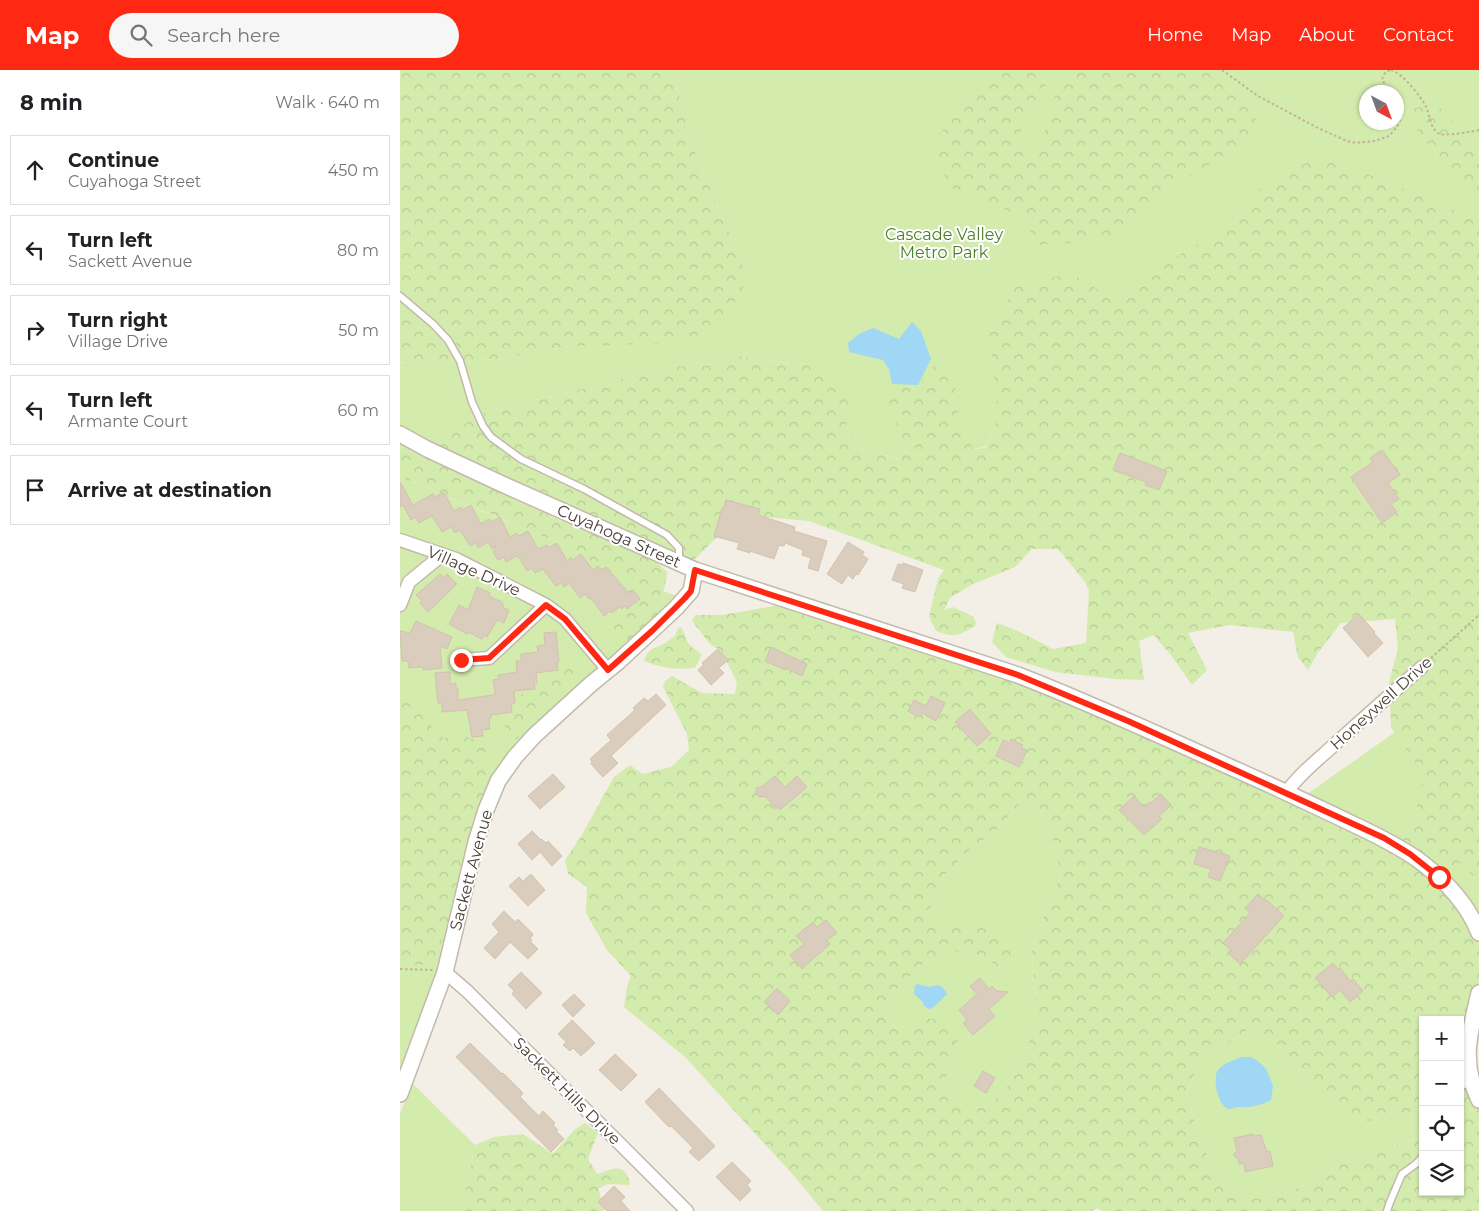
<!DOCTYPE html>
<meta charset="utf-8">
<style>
body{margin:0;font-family:Montserrat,sans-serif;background:#f6f6f6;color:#202124}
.controls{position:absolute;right:15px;bottom:15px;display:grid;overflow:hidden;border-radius:0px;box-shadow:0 1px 4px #0004}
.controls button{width:45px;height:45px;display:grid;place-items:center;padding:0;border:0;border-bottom:1px solid #e0e0e0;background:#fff;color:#202124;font:25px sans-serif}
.compass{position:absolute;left:959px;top:15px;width:45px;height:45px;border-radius:50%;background:#fff;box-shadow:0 1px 4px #0004;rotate:139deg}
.stop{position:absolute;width:15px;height:15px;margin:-11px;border:4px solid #ff2813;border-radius:50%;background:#fff}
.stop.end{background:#ff2813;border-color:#fff;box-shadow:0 1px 5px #0008}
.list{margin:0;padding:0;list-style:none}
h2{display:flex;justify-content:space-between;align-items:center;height:65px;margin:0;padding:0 20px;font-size:21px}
h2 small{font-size:16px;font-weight:400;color:#757577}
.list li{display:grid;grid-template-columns:32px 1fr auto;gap:15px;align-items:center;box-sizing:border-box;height:70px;margin:0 10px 10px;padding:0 10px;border:1px solid #e0e0e0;border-radius:0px}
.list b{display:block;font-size:19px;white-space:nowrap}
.list p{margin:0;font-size:16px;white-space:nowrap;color:#757577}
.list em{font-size:16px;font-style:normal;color:#757577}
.icon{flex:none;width:28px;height:28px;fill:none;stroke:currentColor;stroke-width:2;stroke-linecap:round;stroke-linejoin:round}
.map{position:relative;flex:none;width:1079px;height:1141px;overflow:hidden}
header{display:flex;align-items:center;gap:30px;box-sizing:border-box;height:70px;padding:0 25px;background:#ff2813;color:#fff}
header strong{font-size:24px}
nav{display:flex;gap:28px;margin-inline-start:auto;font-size:18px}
.search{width:350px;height:45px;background:#f6f6f6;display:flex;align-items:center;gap:12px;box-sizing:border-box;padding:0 18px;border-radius:28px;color:#757577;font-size:19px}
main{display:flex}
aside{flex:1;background:#fff}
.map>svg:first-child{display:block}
</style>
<header>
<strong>Map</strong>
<div class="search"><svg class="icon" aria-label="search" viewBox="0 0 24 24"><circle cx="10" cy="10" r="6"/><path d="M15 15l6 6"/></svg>Search here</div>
<nav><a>Home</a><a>Map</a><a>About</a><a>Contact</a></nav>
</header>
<main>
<aside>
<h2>8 min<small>Walk · 640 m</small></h2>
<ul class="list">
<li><svg class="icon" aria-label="ahead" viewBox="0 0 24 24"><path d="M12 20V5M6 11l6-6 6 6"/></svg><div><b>Continue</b><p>Cuyahoga Street</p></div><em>450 m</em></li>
<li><svg class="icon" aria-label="left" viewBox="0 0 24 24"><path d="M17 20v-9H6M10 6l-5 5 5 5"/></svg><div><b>Turn left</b><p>Sackett Avenue</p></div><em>80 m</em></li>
<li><svg class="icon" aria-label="right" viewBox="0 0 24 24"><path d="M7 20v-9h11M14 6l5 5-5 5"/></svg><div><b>Turn right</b><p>Village Drive</p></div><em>50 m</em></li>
<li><svg class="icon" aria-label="left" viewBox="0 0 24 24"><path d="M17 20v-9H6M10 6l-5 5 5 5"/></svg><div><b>Turn left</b><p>Armante Court</p></div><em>60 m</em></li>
<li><svg class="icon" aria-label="arrive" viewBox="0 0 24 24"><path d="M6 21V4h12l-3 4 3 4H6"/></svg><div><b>Arrive at destination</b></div></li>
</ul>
</aside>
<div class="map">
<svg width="1079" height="1141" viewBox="0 0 1079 1141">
<defs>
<pattern id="forest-crowns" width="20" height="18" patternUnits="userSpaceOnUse" patternTransform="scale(1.25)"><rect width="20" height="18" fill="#d3ebad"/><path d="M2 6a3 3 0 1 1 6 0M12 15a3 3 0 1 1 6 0" fill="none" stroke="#b7cb95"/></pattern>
</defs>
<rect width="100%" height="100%" fill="#f4efe6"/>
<path fill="#d3ebad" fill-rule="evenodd" d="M273 0H1079V194L596 356 585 377 500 389 462 380 446 357 409 294 378 292 342 286 299 297 275 296 83 343C69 352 39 372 23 371 15 370 7 366 0 364V297L26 293 96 289 176 276 348 208 290 70ZM966 22H996V52H966Z
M0 407 175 480 188 490 222 509 285 528 115 687 69 800 0 1024Z
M1079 603 1070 803 1079 813V863L900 729Z
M623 729 639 737 657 780 660 808 646 840 631 884 633 896 636 948 628 975 605 1021 584 1038H565L545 1023 546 1008 557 982 504 963 486 951 489 928 521 895 554 881 578 885 606 901 581 855 553 856 533 853 531 837 541 809 566 783 596 760 614 741Z
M854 956 874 971 897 995 909 1017 927 1030 990 1051 1019 1037 1018 1068 940 1095 892 1121 849 1130 812 1098 798 1062 786 1025 801 990Z
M12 1013 75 1075 61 1141H0V1044Z"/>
<path fill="url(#forest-crowns)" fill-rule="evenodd" d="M0 0H273L290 70 348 208 323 254 280 273 176 276 96 289 26 293 0 297Z
M597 0H654L629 44 619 67 623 76 637 78 648 75 650 68 645 64 646 47 665 0H803L821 9 842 27 861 58 858 66 845 68 824 86 748 132 705 171 637 175 630 167 631 152 594 134 555 121 546 108 534 86 537 68 556 41Z
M1036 34 1050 48 1079 87V127L1030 77 1009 48 1011 39Z
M913 90 940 93 1048 137 1068 147 1079 142V813L1070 803 1058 792 1039 807 1079 863V923L1068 973 1079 1030V1141H702L697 1138 692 1141H423L395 1107 285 987 224 937 227 917 231 906 207 880 186 843 187 817 168 804 165 790 180 768 214 707 230 695 242 704 271 697 289 680 287 664 263 617 265 611 272 606 302 623 335 624 337 612 321 581 309 573 292 551 295 545H322L392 533 618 605 990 772 1011 752 1023 720 1019 698 991 657 989 612 998 579 995 549 941 553 917 584 908 600 898 587 893 562 830 555 788 563 807 600 792 615 773 588 754 565 739 571 744 610 715 609 655 602 606 587 592 572 597 553 618 561 653 579 686 573 689 521 685 512 658 479H632L615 497 573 514 550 528 544 540 553 537 574 547 576 555C559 566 555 568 536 561L529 547 538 509 544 500 409 451 355 446 317 467 287 497 23 371C45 366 64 355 83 343L275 296 299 297 341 286 378 292 409 294 432 308 450 336 446 357 462 380 499 389 502 367 488 334 492 314 518 315 535 294 541 290 555 313 557 339 563 359 573 379 585 378 596 356 597 331 589 265 617 213 673 204 711 228 774 188 820 162 866 112ZM623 729 639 737 657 780 660 808 646 840 631 884 633 896 636 948 628 975 605 1021 584 1038H565L545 1023 546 1008 557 982 558 961 540 950 520 948 504 963 486 951 489 928 521 895 554 881 578 885 606 901 616 893 607 868 581 855 553 856 534 853 531 837 541 809 566 783 596 760 614 741ZM1023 950H1060V1122H1023ZM854 956 874 971 897 995 909 1017 951 1050 990 1051 1018 1038V1068L940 1095 892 1121 849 1130 812 1098 798 1062 786 1025 801 990Z
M0 373 36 389 119 431 159 450 193 462 219 474 226 476 255 491 267 502C267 513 261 523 264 533L249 559 229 570 210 566 212 551 225 540 227 523 230 518 222 509 214 506 188 490 175 480 78 439 0 407Z
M281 557C284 562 285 564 286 569 289 576 296 580 302 584L295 598C276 600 262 598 244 591 248 579 251 580 261 575 266 573 270 569 275 566L278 558Z
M170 598 177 599 176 605 171 612 125 658 118 668 113 670 109 665 102 649 104 643 110 644 116 642C119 634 119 627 124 620L134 619C140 605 157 603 170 598Z
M0 623 43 668 63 665 72 669 79 670 91 679 92 685 84 709 83 727 57 832 37 884 27 895 0 894Z
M185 1053 198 1063 188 1089 197 1104C203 1103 207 1100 212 1099 224 1096 229 1105 230 1115L207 1114 198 1119 205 1139 203 1141H61L75 1075 94 1067 123 1064 153 1084 175 1059Z"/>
<path fill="#9fd7f5" d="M512 252 521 261 531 289 518 315 492 314 489 299 483 290 449 282 448 273 459 264 473 258 499 269Z
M518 914 529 917 539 915 544 919 547 924 534 937 529 939 524 936 522 931 514 924 515 915Z
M843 987H851L858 991 866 999 873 1015 871 1030C858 1037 851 1037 837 1037 834 1038 831 1039 829 1039 818 1037 812 1008 818 1000 824 993 835 989 843 987Z"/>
<path fill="#dacdbe" stroke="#d2c2ae" d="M982 380 1000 405 988 413 999 429 991 434 997 442 982 453 951 407 973 392 970 388Z
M720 383 767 401 759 420 745 415 746 412 713 400Z
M0 412 13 435 33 424 35 427 44 422 54 441 61 437 62 440 71 435 81 454 89 449 91 452 100 447 110 467 117 463 119 466 128 461 138 479 147 475 148 478 157 473 167 491 171 487 173 490 181 484 193 500 198 496 202 500 206 497 229 523 233 520 240 529 227 539 225 536 222 539 220 537 212 543 210 541 204 546 191 528 189 529 185 524 180 528 169 513 164 517 161 513 156 516 143 499 135 503 132 498 127 501 119 487H118L117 486 106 492 104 487 98 490 93 482 96 475 92 479 88 472 78 478 76 473 70 476 60 460 55 463 51 457 42 462 32 446 19 453 15 447 11 450 3 435 0 437Z
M326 430 360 439 358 445 395 457 394 461 427 471 418 501 408 498 411 488 402 485 403 480 385 473 384 476 379 475 374 489 350 481V483L337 479 339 473 314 466 322 438H324Z
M448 472 464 482 462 485 468 489 458 505 456 504 453 509 448 505 442 514 427 504Z
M503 493 523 500 515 522 502 518 504 514 492 510 498 494 503 495Z
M40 504 44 508 47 504 57 514 28 542 20 533 22 531 16 525Z
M77 517 90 523 89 526 102 532 104 538 109 540 104 553 97 550 87 567 84 565 82 569 68 562 67 564 49 554 59 535 68 540Z
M959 544 975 562 974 563 983 573 968 587 943 558Z
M16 551 52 567 47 579 40 576 42 598 23 600V597L9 598 8 591H2L0 561 10 563Z
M156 562 159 592H157L158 600 136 603 137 613H134L135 619 114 621 115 633 111 634 112 642 91 645V648L89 649 90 659 82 660 83 666 72 667 67 640 42 642V633H38L35 603 50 602V614L56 613V619H58V630L93 625 95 624 93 610 99 609 98 605 117 602 116 591H121V584L138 582 137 576 145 575 144 563Z
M371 577 407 594 402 606 386 598 385 600 365 591Z
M318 579 328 590 319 598 324 603 311 615 298 600 304 594 302 593Z
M256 624 266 635 211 686 218 693 203 707 191 694 192 692 190 689 211 670 207 665 235 640 233 638 244 628 248 631Z
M531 626 545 633 536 651 522 643 520 647 508 641 514 630 526 636Z
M570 639 591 664 577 676 555 652Z
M611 669 623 675 621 678 627 680 619 697 596 686 603 670 610 673Z
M153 704 165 717 140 739 128 726Z
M375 706 385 717 397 706 407 717 380 740 378 737 376 739 366 727 358 726 356 723V718L363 716Z
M761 724 771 735 759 746 762 749 744 765 719 740 734 726 744 737 749 732 751 733Z
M132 761 141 770 142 769 146 773 148 771 162 786 152 796 140 782 132 790 118 774Z
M799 777 830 786 820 811 808 807 811 799 794 794Z
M131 804 145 820 128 836 109 816 119 807 123 811Z
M858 824 866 831 867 830 884 846 840 894 829 884 832 881 823 873 850 843 845 838Z
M104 841 115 852 118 849 132 863 133 865 130 868 132 870 130 871 138 879 128 889 110 872 95 889 84 878 99 862 92 854Z
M426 850 437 863 427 870 430 874 402 899 390 885 404 874 396 866 413 852 417 857Z
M933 893 938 899 940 898 950 911 953 909 963 921 950 932 940 920 932 927 915 908Z
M121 902 142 923 126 939 112 924 114 921 108 915Z
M580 908 589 919 592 916 597 921 608 922 589 939 595 946 573 965 563 953 567 950 559 940 577 924 570 916Z
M377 918 390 931 378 945 364 932Z
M174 924 185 935 173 947 162 935Z
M172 950 195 973 181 986 173 978 170 981 163 975 166 972 158 964Z
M70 973 102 1004 103 1003 123 1023 120 1027 139 1046 143 1041 155 1053 153 1055 158 1060 156 1061 164 1069 151 1082 56 987Z
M215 984 237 1005 221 1021 199 1000Z
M583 1001 595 1008 586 1023 574 1016Z
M259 1018 315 1076 299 1091 289 1082 293 1078 271 1056 269 1057 245 1032Z
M853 1064V1066L861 1065 867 1082 870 1081 873 1096 845 1102 844 1093 839 1094 838 1089 833 1085 837 1081 834 1068Z
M332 1092 351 1111 347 1115 351 1120 340 1131 316 1107Z
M214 1116 225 1127 221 1131 230 1141H207L198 1132Z"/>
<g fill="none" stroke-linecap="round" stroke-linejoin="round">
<g stroke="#c3baab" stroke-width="9">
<path id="service" d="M0 226 33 254 48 270 60 291 72 332 83 356 91 367 121 389 184 419 267 465 279 478V492
M1060 1017 1071 1011
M987 1141 990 1132 1002 1104 1016 1094 1023 1086"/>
</g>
<g stroke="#c3baab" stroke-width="15">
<path id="minor" d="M0 470 56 489 146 535 165 549 208 600
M0 535 9 512 42 485
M61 590 89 588 146 535
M886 723C899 704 919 689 935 674 964 648 993 622 1022 597
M45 902 68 922 287 1141"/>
</g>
<g stroke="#c3baab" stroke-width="18">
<path id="tertiary" d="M0 364 27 379 102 414 295 500 618 605C703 638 785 677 868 714 898 728 928 742 957 756 978 766 998 776 1017 789 1044 809 1067 832 1079 863
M1079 923C1070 962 1060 991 1079 1030
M0 1024 45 902 76 772 86 740 98 711 115 687 134 666 191 614 218 592 276 538 291 521 295 500"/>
</g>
<path stroke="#c3b299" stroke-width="2" stroke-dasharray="2.5 2.5" stroke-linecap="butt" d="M822 0 858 26 916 57 947 71 956 73 975 71 989 66 997 57 1001 48V40L996 30
M990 0C976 7 985 14 991 22
M991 0C1002 3 1021 26 1026 37 1030 45 1030 60 1040 64 1044 66 1072 62 1079 60
M1031 588 1079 545
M0 899 33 900"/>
<use href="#service" stroke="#fff" stroke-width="6"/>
<use href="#minor" stroke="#fff" stroke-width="12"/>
<use href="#tertiary" stroke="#fff" stroke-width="15"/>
</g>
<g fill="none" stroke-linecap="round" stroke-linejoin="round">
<path stroke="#ff2813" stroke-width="6" d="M61 590 89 588 146 535 165 549 208 600 253 560 285 528 291 521 295 500 618 605 728 651 984 768 1010 784 1039 807"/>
</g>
<g text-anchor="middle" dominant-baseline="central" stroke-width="4" stroke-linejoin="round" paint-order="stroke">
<g font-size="16" fill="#4b7e24" stroke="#fff">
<text x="544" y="164">Cascade Valley<tspan x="544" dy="18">Metro Park</tspan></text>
</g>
<g font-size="16" fill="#483f35" stroke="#fff">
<text transform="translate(219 466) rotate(24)">Cuyahoga Street</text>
<text transform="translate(74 501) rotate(24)">Village Drive</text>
<text transform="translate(981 633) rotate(-42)">Honeywell Drive</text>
<text transform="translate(71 800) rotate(-75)">Sackett Avenue</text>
<text transform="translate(167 1021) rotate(45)">Sackett Hills Drive</text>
</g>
</g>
</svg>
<div class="controls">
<button>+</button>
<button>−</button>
<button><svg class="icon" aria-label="locate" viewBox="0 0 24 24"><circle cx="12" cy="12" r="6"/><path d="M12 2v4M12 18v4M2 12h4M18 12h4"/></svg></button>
<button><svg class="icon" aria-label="layers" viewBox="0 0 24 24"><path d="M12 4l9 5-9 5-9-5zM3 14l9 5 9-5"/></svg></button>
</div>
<svg class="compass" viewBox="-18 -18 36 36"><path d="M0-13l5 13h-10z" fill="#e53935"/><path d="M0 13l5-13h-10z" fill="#757577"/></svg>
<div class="stop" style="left:1039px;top:807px"></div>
<div class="stop end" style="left:61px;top:590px"></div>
</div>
</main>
